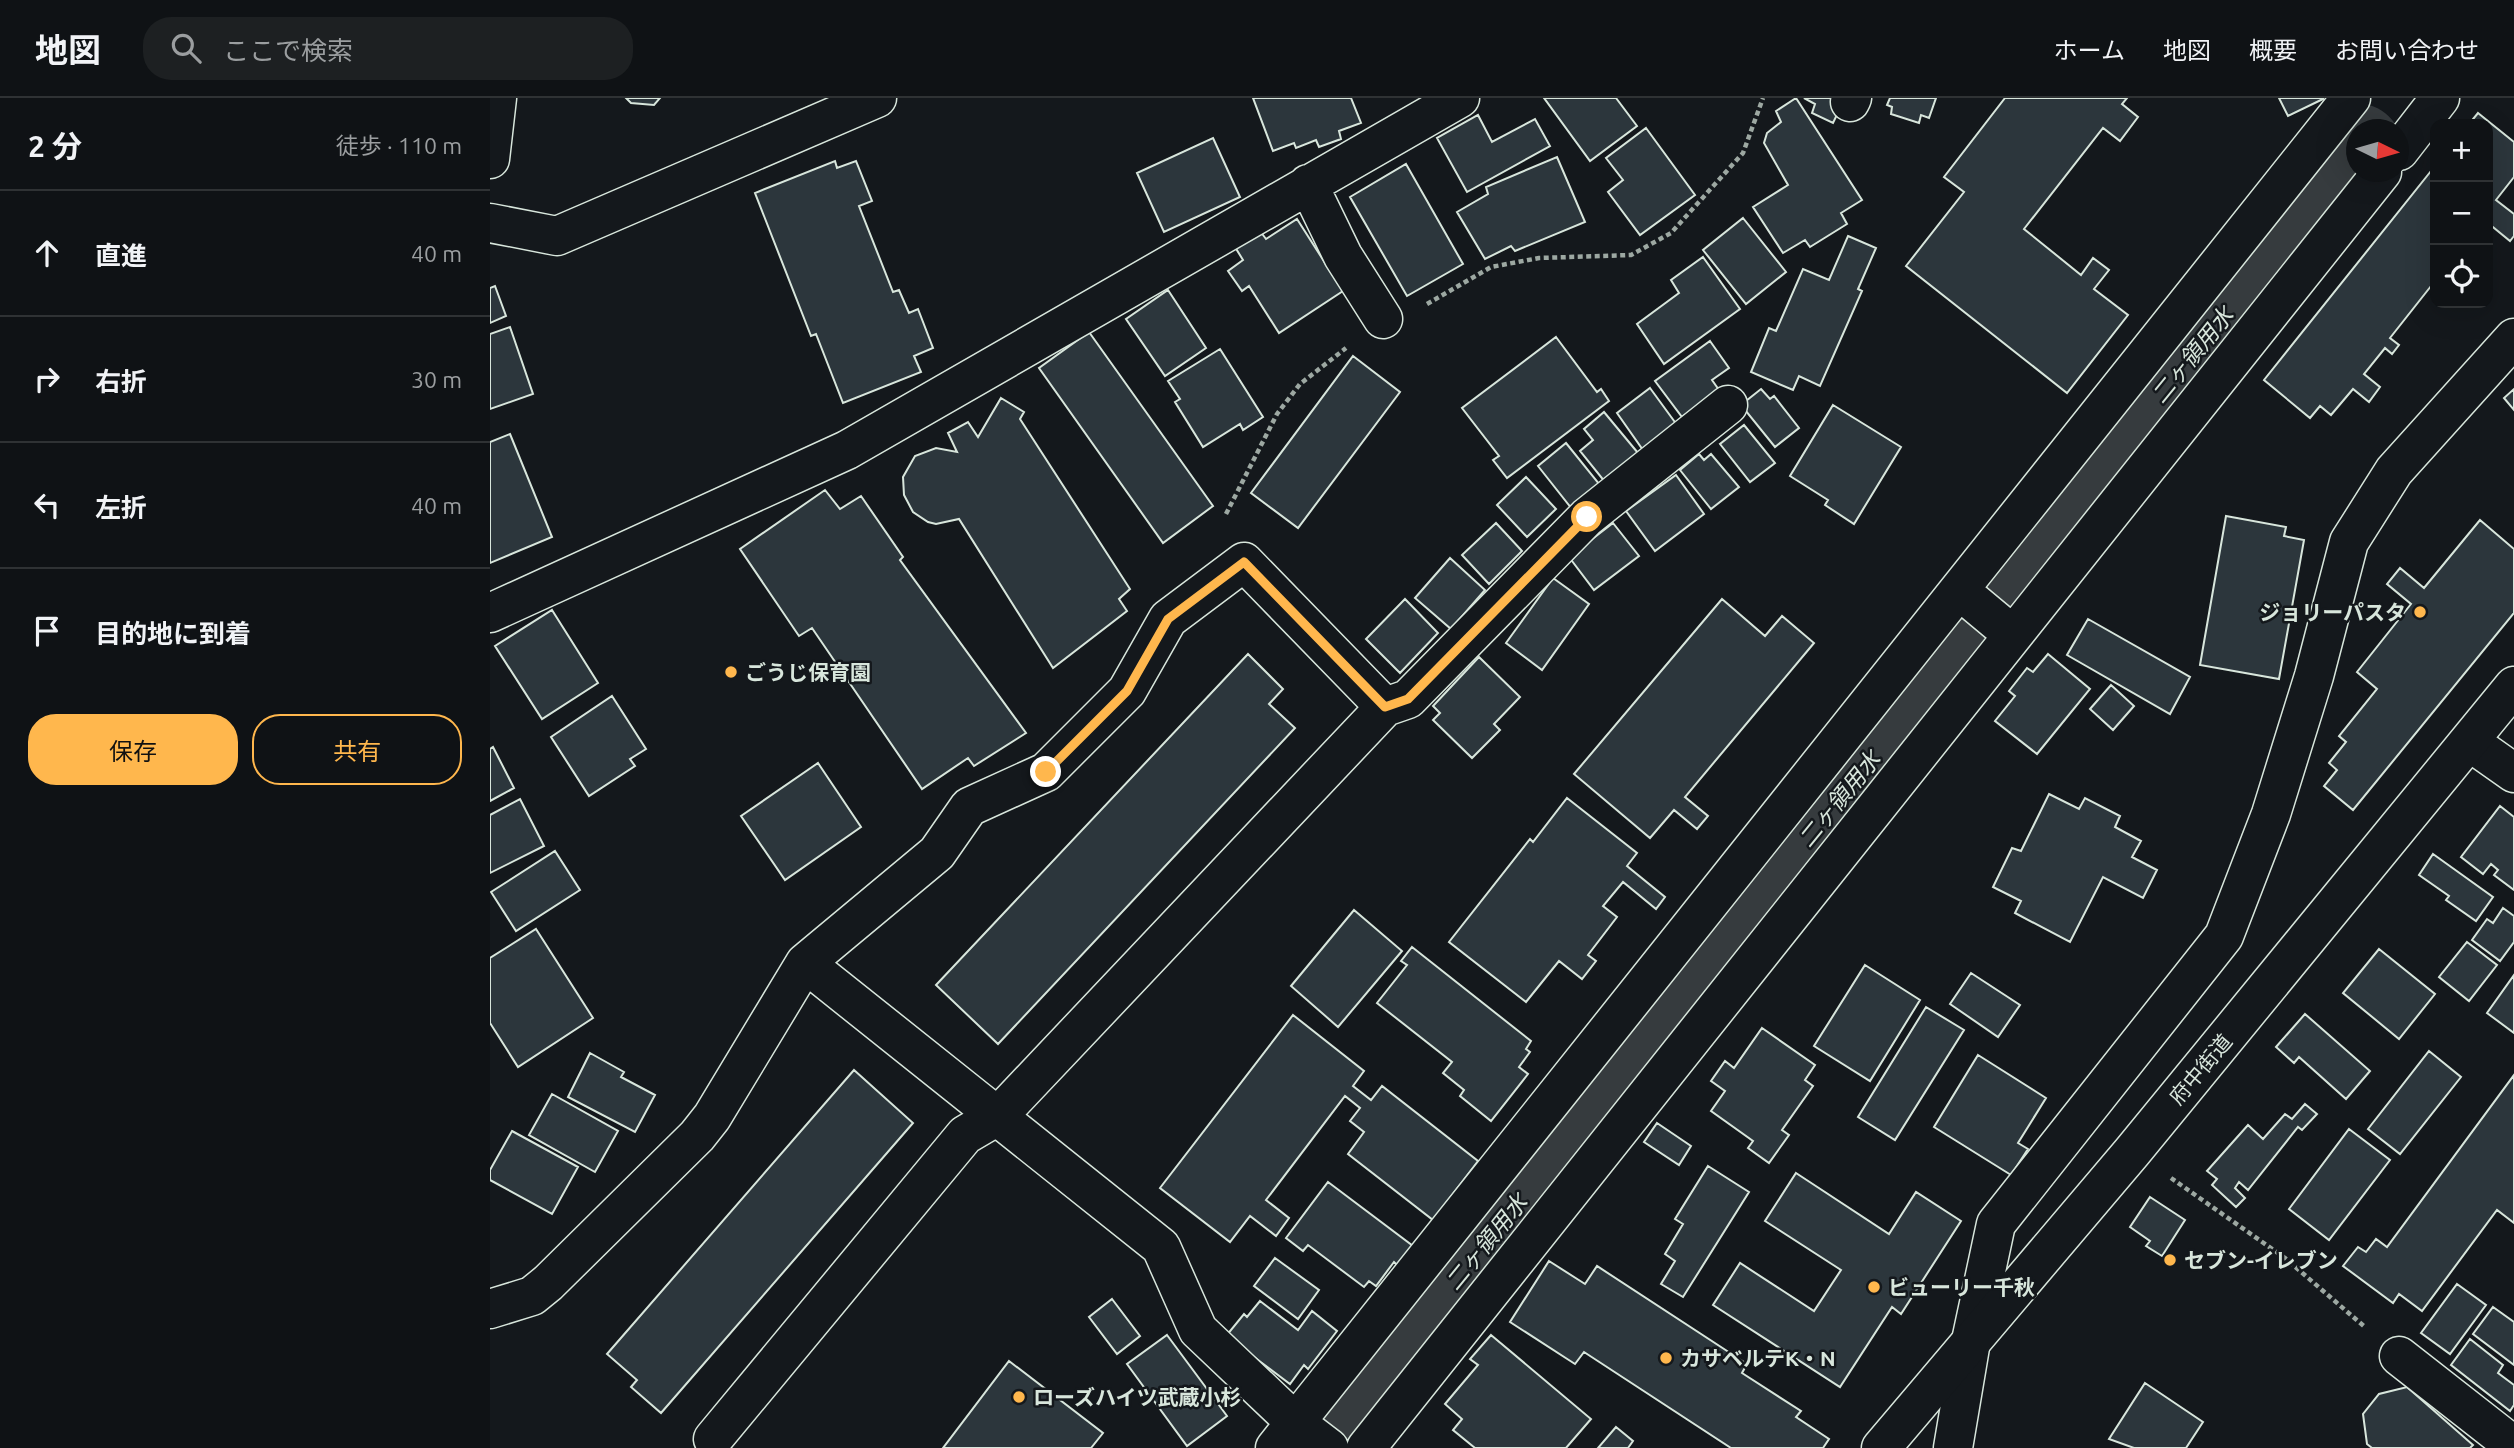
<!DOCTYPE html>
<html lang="ja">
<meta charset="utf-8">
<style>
body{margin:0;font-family:Ubuntu,"Noto Sans JP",sans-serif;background:#1d2022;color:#f1f3f6}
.controls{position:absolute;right:21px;top:21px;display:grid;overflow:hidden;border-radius:14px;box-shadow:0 7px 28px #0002}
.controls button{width:63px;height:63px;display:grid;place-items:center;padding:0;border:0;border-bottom:2px solid #2f3234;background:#0f1215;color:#f1f3f6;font:35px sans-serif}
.compass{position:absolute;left:1856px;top:21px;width:63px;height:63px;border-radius:50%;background:#0f1215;box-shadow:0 7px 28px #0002;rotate:95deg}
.stop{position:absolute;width:21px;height:21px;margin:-16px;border:5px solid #ffb74d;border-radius:50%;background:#fff}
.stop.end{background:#ffb74d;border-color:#fff;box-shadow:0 2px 7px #0008}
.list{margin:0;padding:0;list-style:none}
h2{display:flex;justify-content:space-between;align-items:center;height:91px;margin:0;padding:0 28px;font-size:30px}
h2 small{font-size:23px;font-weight:400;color:#9b9ea0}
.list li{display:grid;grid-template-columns:46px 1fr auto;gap:21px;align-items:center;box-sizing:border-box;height:126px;padding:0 28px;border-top:2px solid #2f3234}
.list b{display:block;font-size:26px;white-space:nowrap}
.list em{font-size:23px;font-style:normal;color:#9b9ea0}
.actions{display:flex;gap:14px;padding:21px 28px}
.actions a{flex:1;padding:16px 0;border:2px solid #ffb74d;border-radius:28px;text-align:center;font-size:24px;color:#ffb74d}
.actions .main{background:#ffb74d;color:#111}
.icon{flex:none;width:38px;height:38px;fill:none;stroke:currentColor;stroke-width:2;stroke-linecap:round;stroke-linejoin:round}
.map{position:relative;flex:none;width:2024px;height:1350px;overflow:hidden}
header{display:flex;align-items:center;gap:42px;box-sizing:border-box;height:98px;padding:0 35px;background:#0f1215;border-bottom:2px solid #2f3234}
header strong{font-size:33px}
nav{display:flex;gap:38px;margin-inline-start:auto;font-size:24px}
.search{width:490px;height:63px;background:#1d2022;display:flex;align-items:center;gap:18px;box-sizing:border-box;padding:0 24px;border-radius:28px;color:#9b9ea0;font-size:26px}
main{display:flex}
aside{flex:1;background:#0f1215}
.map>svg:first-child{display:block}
</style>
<header>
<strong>地図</strong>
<div class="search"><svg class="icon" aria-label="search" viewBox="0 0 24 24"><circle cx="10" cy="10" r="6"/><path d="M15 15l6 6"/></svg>ここで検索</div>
<nav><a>ホーム</a><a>地図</a><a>概要</a><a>お問い合わせ</a></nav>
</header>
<main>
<aside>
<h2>2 分<small>徒歩 · 110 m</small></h2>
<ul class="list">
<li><svg class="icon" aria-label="ahead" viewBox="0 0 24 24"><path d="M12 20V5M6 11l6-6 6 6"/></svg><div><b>直進</b></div><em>40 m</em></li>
<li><svg class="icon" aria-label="right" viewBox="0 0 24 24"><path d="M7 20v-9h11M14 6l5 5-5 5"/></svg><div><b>右折</b></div><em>30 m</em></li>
<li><svg class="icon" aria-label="left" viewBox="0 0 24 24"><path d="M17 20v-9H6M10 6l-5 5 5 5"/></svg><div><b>左折</b></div><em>40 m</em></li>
<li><svg class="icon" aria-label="arrive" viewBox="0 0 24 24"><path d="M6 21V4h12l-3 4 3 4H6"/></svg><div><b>目的地に到着</b></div></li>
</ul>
<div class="actions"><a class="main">保存</a><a>共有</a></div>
</aside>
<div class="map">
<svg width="2024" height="1350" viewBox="0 0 2024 1350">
<rect width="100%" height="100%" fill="#14181c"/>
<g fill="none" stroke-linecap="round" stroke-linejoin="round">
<path stroke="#363b3e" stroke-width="91" d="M831 1350 1569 420 1867 51"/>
</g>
<path fill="#2c363c" stroke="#d8e6dc" stroke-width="2" d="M136 0H170L164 7 141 5Z
M763 0H861L871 25 849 33 851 41 829 49 826 42 806 50 804 45 783 53Z
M1054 0H1126L1147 28 1100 63Z
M1306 0 1372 102 1351 115 1357 126 1320 149 1315 142 1293 155 1263 109 1298 87 1274 45 1277 35 1291 24 1286 13Z
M1314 0H1355L1343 25 1322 15 1325 6Z
M1400 0H1446L1439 20 1431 17 1429 25 1401 16 1402 9 1397 7Z
M1515 0H1637L1632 6 1648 19 1630 43 1613 30 1534 131 1591 177 1603 160 1619 172 1604 191 1638 217 1577 295 1416 168 1474 94 1454 79Z
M1789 0H1833V1L1798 18Z
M1988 15 2024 44V79L2006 102 2024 116V138L2020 143 1998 125V26H1979Z
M988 17 1002 44 1045 21 1060 48 977 94 947 40Z
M1156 30 1205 97 1150 137 1118 94 1133 82 1116 60Z
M723 40 750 99 674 134 647 75Z
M1067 59 1095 124 1025 153 1021 148 995 161 967 114 998 96 996 89Z
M345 63 347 70 366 63 382 103 369 108 403 194 409 192 419 215 428 211 443 250 424 258 431 274 353 305 326 236 321 238 265 95Z
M916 66 973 166 917 198 860 99Z
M1945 68V183L1900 240 1909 247 1902 256 1895 250 1874 276 1890 289 1879 304 1863 291 1841 317 1830 308 1820 320 1774 282Z
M1253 120 1296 174 1256 206 1213 152Z
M807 121 853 193 789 235 759 188 752 193 738 173 753 162 745 149 770 133 776 141Z
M1358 138 1386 150 1368 191 1372 193 1330 288 1309 278 1303 292 1261 274 1279 230 1286 233 1313 171 1339 182Z
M1213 159 1250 211 1174 266 1147 226 1189 195 1181 182Z
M5 188 16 218 0 225V190Z
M678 192 716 250 675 278 636 221Z
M20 229 43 296 0 311V236Z
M599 234 723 408 673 445 549 270Z
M1066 239 1107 294 1111 291 1119 303 1017 380 1003 362 1009 358 972 310Z
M1220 243 1239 270 1222 282 1229 292 1192 319 1165 283Z
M730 251 773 319 753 332 750 326 713 349 685 304 690 301 678 283Z
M863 258 910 294 808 430 761 395Z
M1160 290 1187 327 1153 352 1127 315Z
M1271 291 1280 301 1284 298 1309 330 1285 349 1251 307Z
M2024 291V312L2014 300Z
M511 300 534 314 530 321 640 491 629 501 637 513 563 570 469 421 446 426 438 424 423 414 414 397 413 379 425 358 446 350 467 354 458 335 478 324 488 339Z
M1343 307 1411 349 1364 426 1335 407 1338 402 1300 378Z
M1114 314 1148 355 1115 384 1090 353 1103 342 1094 331Z
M1254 327 1285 365 1260 384 1230 346Z
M20 336 62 439 0 465V344Z
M1076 345 1110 387 1082 411 1048 368Z
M1209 356 1214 362 1221 356 1249 389 1221 411 1190 372Z
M1186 377 1214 416 1165 453 1136 413Z
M1036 379 1066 411 1037 439 1007 407Z
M335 392 350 411 371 398 413 459 410 462 536 635 484 668 478 660 432 691 322 530 309 538 250 451Z
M1736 418 1796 429 1794 438 1814 442 1789 581 1710 567Z
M1990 422 2024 451V515L1863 712 1834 688 1847 672 1839 665 1856 644 1849 638 1887 591 1867 574 1921 506 1897 486 1910 470 1934 490Z
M1006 425 1032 453 999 486 972 457Z
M1123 425 1149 458 1104 492 1079 459Z
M960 460 995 492 961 531 925 500Z
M1063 480 1099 506 1052 572 1016 545Z
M915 501 948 535 910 575 876 541Z
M1232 501 1275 538 1292 518 1324 545 1195 699 1218 718 1207 731 1184 712 1160 740 1084 676Z
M62 512 108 585 52 621 5 548Z
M1598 521 1700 579 1680 616 1577 557Z
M758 556 793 591 779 606 805 630 508 946 446 887Z
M1558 556 1600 591 1547 656 1505 623 1525 598 1519 593 1537 570 1543 574Z
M989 559 1030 599 1004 626 1010 632 982 660 943 622 950 615 943 608Z
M1621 587 1644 608 1623 632 1600 611Z
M122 598 156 651 140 661 145 668 99 698 61 639Z
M3 649 24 690 0 703V651Z
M328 665 371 729 295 782 251 718Z
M1559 696 1589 711 1595 700 1630 718 1625 729 1651 743 1642 759 1667 772 1653 800 1613 779 1580 844 1525 815 1531 803 1503 789 1522 750 1531 753Z
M1077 700 1147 755 1137 768 1175 799 1166 811 1133 784 1113 808 1127 819 1098 857 1106 863 1092 881 1069 863 1036 904 959 844 1040 741 1043 744Z
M30 701 54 748 0 775V717Z
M2010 708 2024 719V792L2004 777 2008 772 2001 766 1993 776 1971 759Z
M65 753 90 792 26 833 1 794Z
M1943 756 2003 799 1986 823 1956 802 1959 798 1929 777Z
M2013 810 2024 818V844L2010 863 1982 842 1997 821 2003 825Z
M864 812 912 853 848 929 801 888Z
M46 831 103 920 28 969 0 925V860Z
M1977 844 2007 867 1979 903 1949 879Z
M922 849 1041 943 1036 951 1040 954 1029 969 1038 976 1001 1023 970 998 974 992 953 975 962 964 887 905 917 867 911 863Z
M1889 851 1945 896 1909 941 1853 895Z
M1375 867 1430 902 1380 983 1324 948Z
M1481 875 1530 907 1508 939 1460 906Z
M2024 877V935L1997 915Z
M1436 909 1474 932 1405 1042 1368 1019Z
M1815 916 1880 973 1856 1001 1809 959 1804 965 1786 949Z
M803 917 874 973 863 988 881 1002 892 988 988 1063 943 1122 858 1056 874 1034 860 1023 870 1010 855 998 776 1102 799 1120 786 1138 760 1118 740 1144 670 1090Z
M1272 930 1325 967 1315 982 1323 988 1292 1032 1299 1037 1279 1065 1258 1050 1263 1043 1221 1013 1235 993 1221 983 1235 963 1244 970Z
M1939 953 1971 979 1910 1056 1878 1031Z
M100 955 134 974 131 979 165 997 145 1034 78 999Z
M1488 957 1556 1000 1528 1045 1538 1051 1521 1077 1444 1029Z
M364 972 423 1025 171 1315 141 1289 147 1282 117 1256Z
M2024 977V1125L2007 1112 1932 1213 1909 1196 1903 1205 1853 1168 1868 1149 1876 1154 1886 1141 1897 1149Z
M62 996 128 1033 105 1074 39 1037Z
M1815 1006 1827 1016 1812 1032 1808 1029 1758 1092 1749 1084 1745 1090 1755 1100 1746 1109 1722 1087 1727 1081 1717 1073 1758 1027 1773 1041 1795 1016 1802 1021Z
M1167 1025 1201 1048 1189 1067 1154 1044Z
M1859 1031 1900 1062 1839 1142 1799 1111Z
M22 1033 88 1069 62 1116 0 1082V1072Z
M1218 1068 1259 1094 1193 1199 1171 1186 1185 1163 1175 1156 1193 1126 1185 1121Z
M1306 1075 1399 1136 1426 1094 1471 1123 1411 1216 1402 1209 1350 1289 1223 1207 1250 1165 1324 1213 1351 1172 1275 1123Z
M838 1084 923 1148 908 1168 904 1164 886 1188 879 1183 874 1189 818 1147 813 1153 796 1140Z
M1660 1099 1695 1122 1672 1158 1656 1148 1660 1143 1640 1129Z
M785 1160 829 1192 808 1221 764 1188Z
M1059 1163 1095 1186 1107 1168 1257 1266 1252 1275 1311 1313 1306 1319 1339 1341 1333 1350H1241L1094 1254 1085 1266 1020 1224Z
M1967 1186 1996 1207 1960 1256 1931 1235Z
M622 1201 650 1238 627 1256 599 1219Z
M770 1203 808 1232 822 1213 847 1233 818 1271 814 1267 800 1286 736 1238 754 1216 757 1219Z
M2003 1209 2024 1224V1267L1983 1236Z
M677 1237 737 1318 697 1348 637 1266Z
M1001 1237 1101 1321 1076 1350H985L963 1332 972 1321 955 1306 988 1267 980 1261Z
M1980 1241 2013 1267 2008 1275 2024 1287V1307L2020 1313 1961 1267Z
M519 1263 613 1335 601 1350H453Z
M1655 1285 1713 1324 1696 1350H1644L1619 1341Z
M1917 1289 1983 1347 1980 1350H1882L1877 1346 1873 1316 1889 1296Z
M1126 1329 1143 1343 1138 1350H1108Z"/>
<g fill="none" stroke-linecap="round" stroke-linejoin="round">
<g stroke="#d8e6dc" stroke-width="41">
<path id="minor" d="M1360 4 1362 0
M1909 53 1950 0
M0 61 7 0
M818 86 853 158 893 221
M0 125 67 138 387 0
M1469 492 1523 537
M0 515 357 352 970 0
M1980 644 2024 675
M315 865 447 755 479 709 556 674 637 593 678 521 754 464 895 609
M0 1211 42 1198 58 1185 207 1038 222 1019 315 865 671 1149 708 1232 805 1324 839 1350
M1909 1258 2024 1348
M223 1341 475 1037 509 1017 895 609 918 601 1097 419 1238 307
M785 1350 1861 0
M876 1350 1892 74
M1463 1350 1481 1243 1506 1126 1734 838 1781 716 1824 578 1859 444 1904 373 2024 240"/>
</g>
<g stroke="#d8e6dc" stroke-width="41">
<path id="highway" d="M1391 1350 1642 1054 2024 588"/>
</g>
<path stroke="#9da8a2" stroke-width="4.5" stroke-dasharray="5 3.5" stroke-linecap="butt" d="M937 206 1001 169 1049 160 1141 157 1181 135 1253 55 1273 0
M736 416 787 316 810 286 856 250
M1681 1080 1795 1160 1876 1230"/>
<use href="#minor" stroke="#14181c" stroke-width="38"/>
<use href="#highway" stroke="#14181c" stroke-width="38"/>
</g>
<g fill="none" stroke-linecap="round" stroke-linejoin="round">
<path stroke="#ffb74d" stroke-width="9" d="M556 674 637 593 678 521 754 464 895 609 918 601 1097 419"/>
</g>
<g fill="#ffb74d" stroke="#14181c" stroke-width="2.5">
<circle cx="1930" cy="514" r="7"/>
<circle cx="241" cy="574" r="7"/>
<circle cx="1680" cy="1162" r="7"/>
<circle cx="1384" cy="1189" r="7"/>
<circle cx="1176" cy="1260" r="7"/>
<circle cx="529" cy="1299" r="7"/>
</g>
<g text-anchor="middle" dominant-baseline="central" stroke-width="5" stroke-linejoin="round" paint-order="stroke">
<g font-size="21" font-weight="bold" fill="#d8e6dc" stroke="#14181c" text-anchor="start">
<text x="1916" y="514" text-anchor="end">ジョリーパスタ</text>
<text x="255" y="574">ごうじ保育園</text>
<text x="1694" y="1162">セブン-イレブン</text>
<text x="1398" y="1189">ビューリー千秋</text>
<text x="1190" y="1260">カサベルテK・N</text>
<text x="543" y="1299">ローズハイツ武蔵小杉</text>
</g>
<g font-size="21" fill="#d8e6dc" stroke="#14181c">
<text transform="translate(1710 971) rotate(-50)">府中街道</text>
</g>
<g font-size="23" font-style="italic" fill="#d8e6dc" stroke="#14181c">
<text transform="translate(1702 257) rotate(-51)">二ヶ領用水</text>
<text transform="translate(1349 701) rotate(-51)">二ヶ領用水</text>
<text transform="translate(996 1144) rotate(-51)">二ヶ領用水</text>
</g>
</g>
</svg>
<div class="controls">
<button>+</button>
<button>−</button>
<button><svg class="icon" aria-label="locate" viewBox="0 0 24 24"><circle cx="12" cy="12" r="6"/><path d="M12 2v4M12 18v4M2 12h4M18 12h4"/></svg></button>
</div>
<svg class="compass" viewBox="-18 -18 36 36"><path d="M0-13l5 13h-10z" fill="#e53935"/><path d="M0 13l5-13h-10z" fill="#9b9ea0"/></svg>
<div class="stop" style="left:1097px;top:419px"></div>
<div class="stop end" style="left:556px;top:674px"></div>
</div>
</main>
